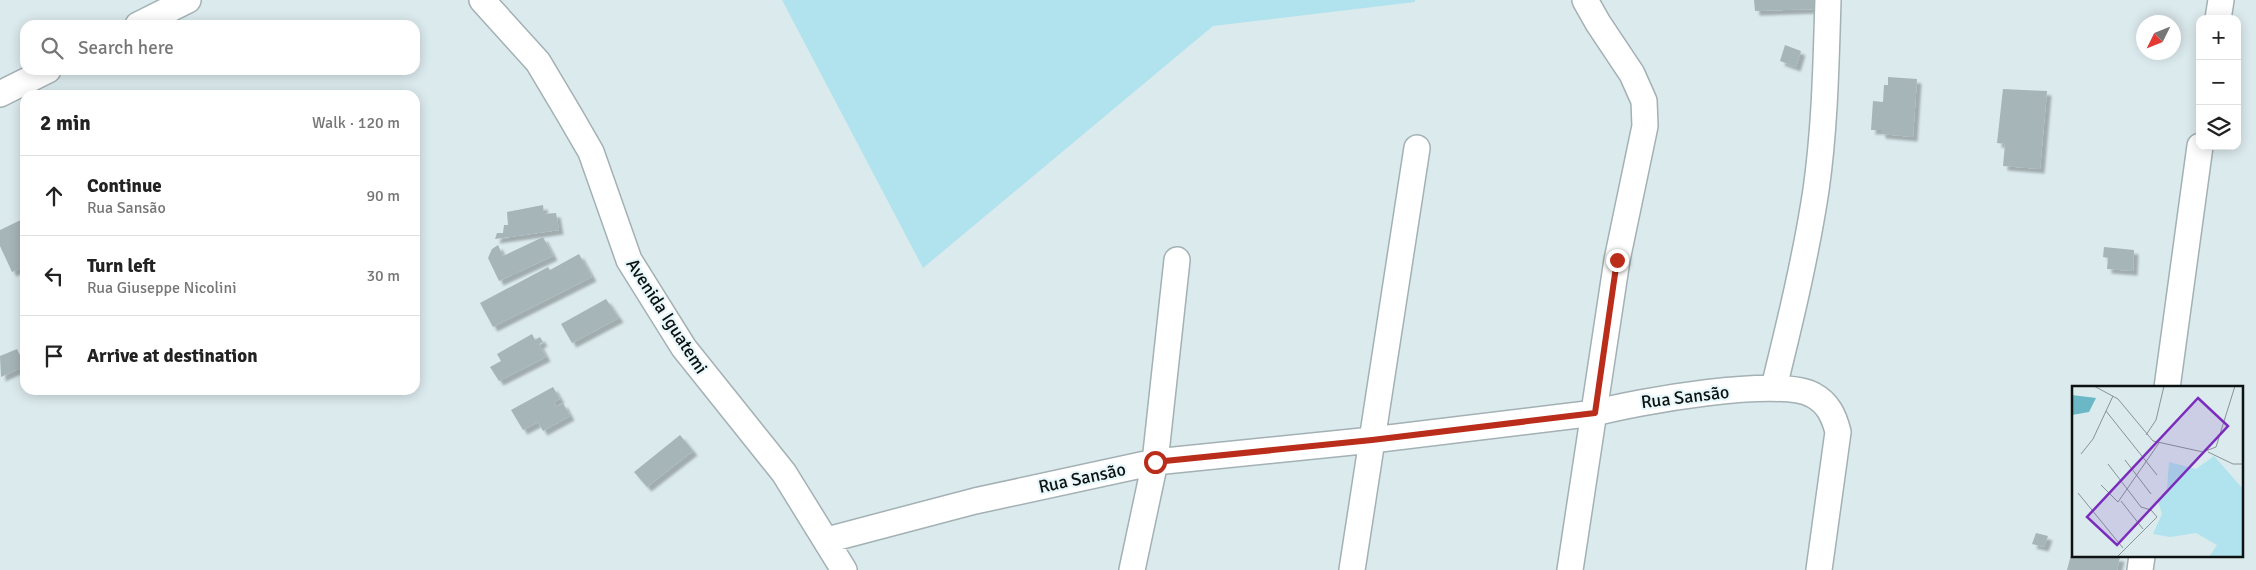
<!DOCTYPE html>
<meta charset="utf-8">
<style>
body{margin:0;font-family:Signika,sans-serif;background:#f6f6f6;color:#222}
.controls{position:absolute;right:15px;top:15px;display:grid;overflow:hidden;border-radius:10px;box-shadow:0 2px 12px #0003}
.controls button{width:45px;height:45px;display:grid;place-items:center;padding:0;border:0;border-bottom:1px solid #e0e0e0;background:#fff;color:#222;font:25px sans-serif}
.compass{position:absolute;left:2136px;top:15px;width:45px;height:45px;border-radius:50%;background:#fff;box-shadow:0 2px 12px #0003;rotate:227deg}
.stop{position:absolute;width:15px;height:15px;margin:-11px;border:4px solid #ba2d1b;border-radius:50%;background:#fff}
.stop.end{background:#ba2d1b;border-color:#fff;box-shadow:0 1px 5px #0008}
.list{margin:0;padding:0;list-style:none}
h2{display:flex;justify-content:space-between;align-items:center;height:65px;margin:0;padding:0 20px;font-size:21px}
h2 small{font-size:16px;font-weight:400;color:#767676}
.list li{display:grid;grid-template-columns:32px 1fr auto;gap:15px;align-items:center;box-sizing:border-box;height:80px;padding:0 20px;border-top:1px solid #e0e0e0}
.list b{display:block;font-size:19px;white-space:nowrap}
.list p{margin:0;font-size:16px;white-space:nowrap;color:#767676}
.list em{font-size:16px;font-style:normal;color:#767676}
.icon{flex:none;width:28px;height:28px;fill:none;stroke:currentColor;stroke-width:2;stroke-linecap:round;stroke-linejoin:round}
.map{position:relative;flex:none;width:2256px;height:570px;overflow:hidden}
.search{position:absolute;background:#fff;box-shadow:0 2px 12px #0003;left:20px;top:20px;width:400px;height:55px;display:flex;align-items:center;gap:12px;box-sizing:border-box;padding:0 18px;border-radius:15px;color:#767676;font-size:19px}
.panel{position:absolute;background:#fff;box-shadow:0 2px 12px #0003;left:20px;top:90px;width:400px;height:305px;border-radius:15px}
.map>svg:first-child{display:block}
</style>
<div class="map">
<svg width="2256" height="570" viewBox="0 0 2256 570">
<defs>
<filter id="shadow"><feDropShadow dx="4.5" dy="4.5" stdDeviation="1" flood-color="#0004"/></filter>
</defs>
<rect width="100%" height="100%" fill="#dbeaed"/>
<path fill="#b0e3ed" d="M782 0H1415V2L1213 26 923 268Z"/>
<path fill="#a6b5b8" filter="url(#shadow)" d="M1754 0H1815V9L1755 11Z
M1785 45 1801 51 1796 67 1780 61Z
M1888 77 1917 79 1913 137 1881 134V130H1871L1873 101 1883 102 1884 85H1888Z
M2003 89 2047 91 2040 169 2003 166 2005 144 1997 143Z
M543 205 544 214 556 213 559 230 495 239 497 233H503L504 225H508L507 212Z
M25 218V266L12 272 0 246V230Z
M543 237 553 256 499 281 488 258 492 249 498 245 503 256Z
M2104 247 2134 250 2133 271 2107 269 2108 258 2103 257Z
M579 254 592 277 493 327 480 303 548 267 550 270Z
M606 299 619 318 572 343 561 324Z
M532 334 535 340 540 337 543 342 539 344 546 357 499 381 490 367 501 361 497 354Z
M17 349 25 366 1 377 0 356Z
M553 387 560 399 554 402 556 407 563 403 570 416 543 431 538 422 523 430 511 410Z
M680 435 693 451 647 487 634 472Z
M2036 533 2048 536 2044 547 2032 544Z
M2073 547 2074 556 2120 557 2117 570H2067Z"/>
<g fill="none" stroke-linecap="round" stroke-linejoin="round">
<g stroke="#a3b1b4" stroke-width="28">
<path id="minor" d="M482 0 538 62 569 114 591 152 629 260 684 348 784 473 844 570
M2218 19 2221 0
M138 25 188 0
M0 94 48 70
M1774 387C1790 322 1806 256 1816 190 1825 127 1826 63 1828 0
M2167 388 2200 146
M827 540 975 501 1155 462 1372 440 1595 413C1635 402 1780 376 1813 395 1828 403 1834 416 1838 432L1819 570
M1132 570 1155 462 1177 260
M1352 570 1417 148
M1570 570 1617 260 1645 126 1644 101 1632 74 1598 23 1585 0
M2140 570 2142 556"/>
</g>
<use href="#minor" stroke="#fff" stroke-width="25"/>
</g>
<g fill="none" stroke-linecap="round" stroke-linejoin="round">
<path stroke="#ba2d1b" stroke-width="6" d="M1155 462 1372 440 1595 413 1617 260"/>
</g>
<g text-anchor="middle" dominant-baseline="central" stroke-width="4.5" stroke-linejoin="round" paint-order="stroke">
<g font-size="18" fill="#0c1112" stroke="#e8f7fa">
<text transform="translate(667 316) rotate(57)">Avenida Iguatemi</text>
<text transform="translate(1685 397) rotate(-7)">Rua Sansão</text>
<text transform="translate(1082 478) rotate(-12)">Rua Sansão</text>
</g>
</g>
<g transform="translate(2072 386)">
<rect width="171" height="171" fill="#dbeaed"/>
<path d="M142 70 171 103V171H137L145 159 124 147 98 151 81 148 90 128 86 115 95 103 97 76 124 83Z" fill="#b0e3ed"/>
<path d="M0 9 24 12 17 26 0 29Z" fill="#6bb7c6"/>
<path fill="none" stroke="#889395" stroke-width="1" d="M22 0 46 13 81 55 131 66 144 61 163 0M34 25 85 89M74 49 84 34 92 0M136 66 161 78H172M9 68 21 53 41 10M53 74 79 108M36 78 69 121 79 124 85 131 45 171M29 99 46 116 87 57M6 107 51 162M49 115 71 143"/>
<path fill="#7b2cbf" fill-opacity="0.15" stroke="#7b2cbf" stroke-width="2.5" d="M126 12 156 40 45 159 15 131Z"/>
<rect width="171" height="171" fill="none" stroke="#0c1112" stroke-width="2.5"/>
</g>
</svg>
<div class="controls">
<button>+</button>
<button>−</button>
<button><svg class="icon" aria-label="layers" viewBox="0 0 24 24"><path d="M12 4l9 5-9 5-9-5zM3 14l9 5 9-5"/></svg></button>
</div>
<svg class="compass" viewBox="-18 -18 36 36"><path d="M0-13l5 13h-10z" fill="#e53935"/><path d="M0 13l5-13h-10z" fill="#767676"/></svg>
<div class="stop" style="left:1155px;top:462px"></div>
<div class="stop end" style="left:1617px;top:260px"></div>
<div class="search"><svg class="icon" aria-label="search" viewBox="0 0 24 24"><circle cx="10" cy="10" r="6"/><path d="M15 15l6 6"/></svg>Search here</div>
<section class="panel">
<h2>2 min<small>Walk · 120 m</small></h2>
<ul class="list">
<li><svg class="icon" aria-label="ahead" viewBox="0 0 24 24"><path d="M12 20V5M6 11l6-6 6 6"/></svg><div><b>Continue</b><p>Rua Sansão</p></div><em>90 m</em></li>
<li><svg class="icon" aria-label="left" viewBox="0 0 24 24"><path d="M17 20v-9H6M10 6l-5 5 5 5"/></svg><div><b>Turn left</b><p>Rua Giuseppe Nicolini</p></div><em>30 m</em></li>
<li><svg class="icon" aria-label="arrive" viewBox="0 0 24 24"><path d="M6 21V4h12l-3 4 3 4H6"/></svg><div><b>Arrive at destination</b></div></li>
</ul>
</section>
</div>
